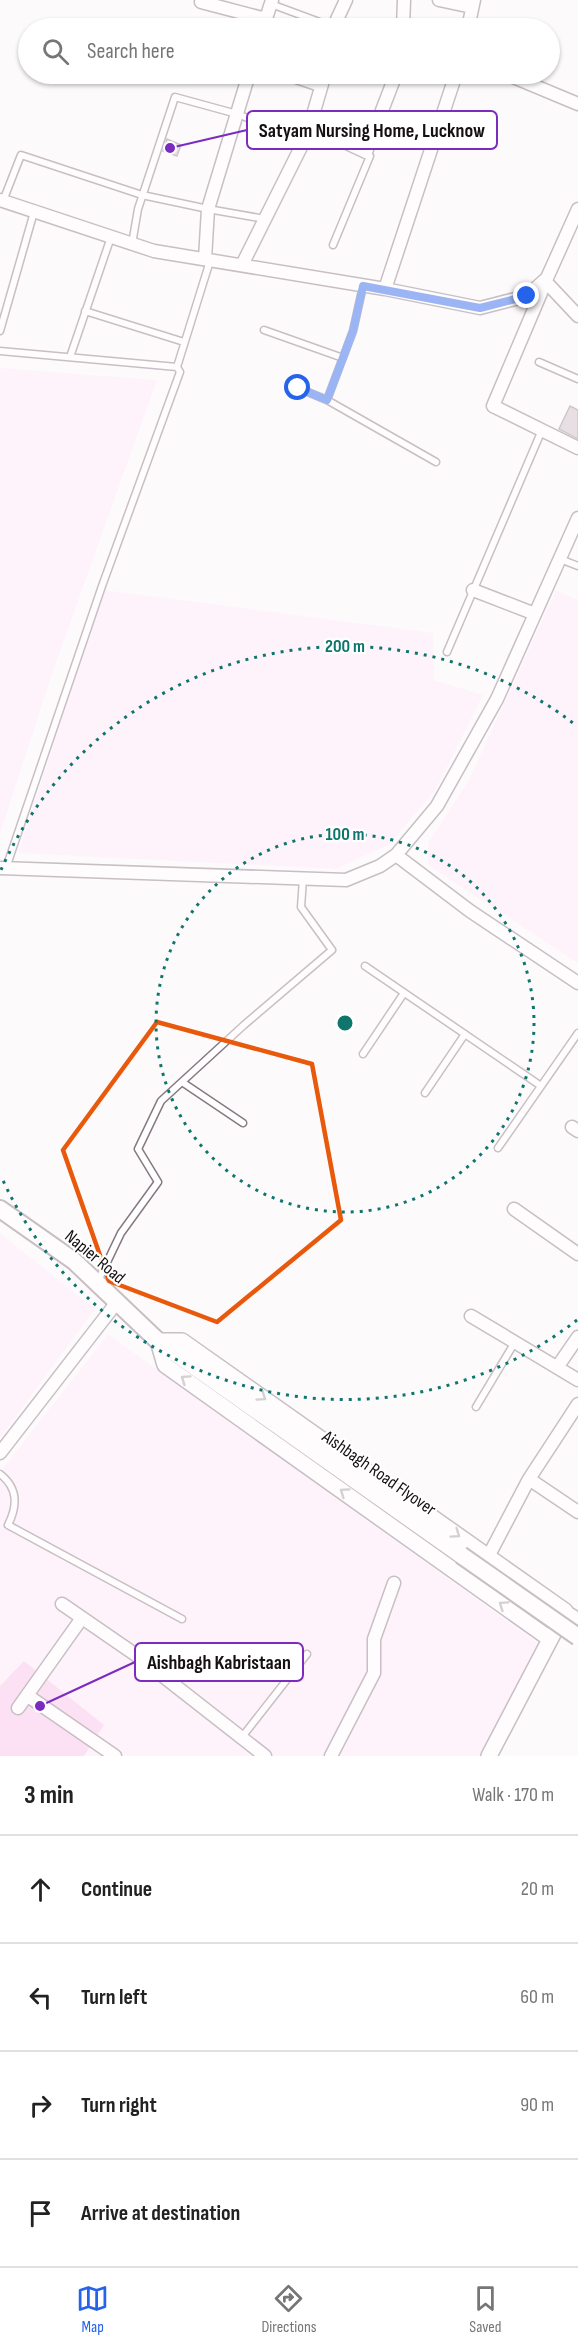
<!DOCTYPE html>
<meta charset="utf-8">
<style>
body{margin:0;font-family:"Sofia Sans Condensed",sans-serif;background:#f6f6f6;color:#222}
.stop{position:absolute;width:18px;height:18px;margin:-14px;border:4px solid #2563eb;border-radius:50%;background:#fff}
.stop.end{background:#2563eb;border-color:#fff;box-shadow:0 2px 6px #0008}
.list{margin:0;padding:0;list-style:none}
h2{display:flex;justify-content:space-between;align-items:center;height:78px;margin:0;padding:0 24px;font-size:26px}
h2 small{font-size:20px;font-weight:400;color:#767676}
.list li{display:grid;grid-template-columns:39px 1fr auto;gap:18px;align-items:center;box-sizing:border-box;height:108px;padding:0 24px;border-top:2px solid #e0e0e0}
.list b{display:block;font-size:22px;white-space:nowrap}
.list em{font-size:20px;font-style:normal;color:#767676}
.icon{flex:none;width:33px;height:33px;fill:none;stroke:currentColor;stroke-width:2;stroke-linecap:round;stroke-linejoin:round}
.map{position:relative;flex:none;width:578px;height:1756px;overflow:hidden}
.search{position:absolute;background:#fff;box-shadow:0 2px 4px #0004;left:18px;right:18px;top:18px;height:66px;display:flex;align-items:center;gap:15px;box-sizing:border-box;padding:0 21px;border-radius:33px;color:#767676;font-size:22px}
.sheet{height:510px;background:#fff}
nav{display:flex;justify-content:space-around;align-items:center;box-sizing:border-box;height:84px;border-top:2px solid #e0e0e0;background:#fff;font-size:16px;color:#767676}
nav a{display:grid;justify-items:center;gap:3px}
nav .on{color:#2563eb}
.map>svg:first-child{display:block}
</style>
<div class="map">
<svg width="578" height="1756" viewBox="0 0 578 1756">
<rect width="100%" height="100%" fill="#fdfafc"/>
<path fill="#ffebf8" d="M0 368 157 380 52 674 0 834Z
M104 590 433 633 434 680 483 695 436 789 390 844 336 869 18 853Z
M556 590 578 600V963L428 865V843L469 780Z
M0 1233 95 1309 0 1438Z
M108 1334 539 1644 479 1756H84L103 1725 0 1686V1472Z"/>
<path fill="#fbc3ea" d="M24 1661 104 1725 84 1756H0V1686Z"/>
<path fill="#cfbec9" stroke="#998994" stroke-width="1.5" d="M167 139 181 145 177 156 163 151Z
M570 406 578 410V439L559 429Z"/>
<g fill="none" stroke-linecap="round" stroke-linejoin="round">
<g stroke="#877882" stroke-width="9">
<path id="service" d="M271 4 333 27
M278 74 322 89
M3 201 21 155 142 195 208 209 265 219
M132 244 138 209 175 97 237 114 304 139
M333 245 370 156 367 153
M85 311 184 342
M264 330 343 358
M0 331 34 212
M0 351 177 367
M70 357 111 237
M539 362 578 379
M298 388 327 400 436 462
M327 400 353 331 363 286
M560 559 578 566
M447 652 542 430
M6 868 102 586 180 372 177 367 210 261
M365 966 541 1086
M363 1054 404 993
M182 1082 243 1123
M425 1093 465 1034
M498 1148 578 1033
M98 1281 121 1233 158 1182 138 1149 161 1101 244 1025 332 950 301 907 303 879
M476 1407 515 1342
M0 1474C18 1488 18 1505 8 1525L182 1619
M242 1737 307 1654"/>
</g>
<g stroke="#877882" stroke-width="15">
<path id="minor" d="M439 0 472 7
M201 2 266 19
M263 28 272 0
M333 28 346 0
M403 28 404 0
M468 28 474 0
M506 74 578 104
M310 126 366 152 396 74
M0 200 154 251 385 289 480 308 527 296 547 278 578 209
M205 259 208 209 249 74
M242 265 307 135 325 74
M546 281 493 406 578 448
M546 282 578 316
M385 289 456 74
M473 590 535 614
M396 855 470 911 578 983
M0 868 346 880 380 866 396 855 437 806 497 699 578 518
M572 1127 578 1131
M514 1209 578 1254
M471 1316 578 1380
M558 1366 578 1337
M0 1453 117 1302
M529 1479 578 1512
M488 1557 529 1479 578 1404
M62 1604 136 1655 265 1756
M565 1611 578 1619
M28 1696 115 1756
M18 1708 82 1618
M331 1756 374 1673V1639L394 1583"/>
</g>
<g stroke="#877882" stroke-width="18">
<path id="tertiary" d="M489 1756 565 1611 182 1341H158L165 1365 550 1639"/>
</g>
<g stroke="#877882" stroke-width="20">
<path id="secondary" d="M0 1209 74 1261 158 1341 461 1555"/>
</g>
<use href="#service" stroke="#fff" stroke-width="6"/>
<use href="#minor" stroke="#fff" stroke-width="12"/>
<use href="#tertiary" stroke="#fff" stroke-width="15"/>
<use href="#secondary" stroke="#fff" stroke-width="16"/>
<g stroke="#877882" stroke-width="20" stroke-linecap="butt">
<path id="secondary-bridge" d="M461 1555 578 1637"/>
</g>
<use href="#secondary-bridge" stroke="#fff" stroke-width="16"/>
</g>
<defs><path id="oneway-chevron" d="M-2-3.5L2.5 0L-2 3.5" fill="none" stroke-width="1.6" stroke-linecap="round" stroke-linejoin="round" transform="scale(1.5)"/></defs>
<g stroke="#a19fa1">
<use href="#oneway-chevron" transform="translate(185 1379) rotate(-145)"/>
<use href="#oneway-chevron" transform="translate(262 1397) rotate(35)"/>
<use href="#oneway-chevron" transform="translate(344 1492) rotate(-145)"/>
<use href="#oneway-chevron" transform="translate(456 1534) rotate(35)"/>
<use href="#oneway-chevron" transform="translate(503 1605) rotate(-145)"/>
</g>
<g fill="none" stroke-linecap="round" stroke-linejoin="round">
<path stroke="#2563eb" stroke-width="8" d="M298 388 327 400 353 331 363 286 480 308 527 296"/>
</g>
<path d="M0 0H578V1756H0ZM157 1022 312 1064 341 1220 217 1322 109 1281 63 1150Z" fill="#fdfafc" fill-opacity=".55" fill-rule="evenodd"/>
<path fill="none" stroke="#e8590c" stroke-width="4.5" stroke-linejoin="round" d="M157 1022 312 1064 341 1220 217 1322 109 1281 63 1150Z"/>
<g fill="none" stroke="#0f766e" stroke-width="3" stroke-dasharray="3 6">
<circle cx="345" cy="1023" r="189"/>
<path d="M577 1320A377 377 0 0 1 1 1176M1 870A377 377 0 0 1 577 726"/>
</g>
<g text-anchor="middle" dominant-baseline="central" stroke-width="4.5" stroke-linejoin="round" paint-order="stroke">
<g font-size="18" fill="#151013" stroke="#fff">
<text transform="translate(95 1257) rotate(40)">Napier Road</text>
<text transform="translate(379 1473) rotate(35)">Aishbagh Road Flyover</text>
</g>
</g>
<circle cx="345" cy="1023" r="9" fill="#0f766e" stroke="#fff" stroke-width="3"/>
<g font-size="18" text-anchor="middle" font-weight="bold" fill="#0f766e" stroke="#fff" stroke-width="4.5" stroke-linejoin="round" paint-order="stroke">
<text x="345" y="652">200 m</text>
<text x="345" y="840">100 m</text>
</g>
<path fill="none" stroke="#7b2cbf" stroke-width="2" d="M170 148L247 130M40 1706L135 1662"/>
<g fill="#7b2cbf" stroke="#fff" stroke-width="2">
<circle cx="170" cy="148" r="6"/>
<circle cx="40" cy="1706" r="6"/>
</g>
<g fill="#fff" stroke="#7b2cbf" stroke-width="2">
<rect x="247" y="111" width="250" height="38" rx="6"/>
<rect x="135" y="1643" width="168" height="38" rx="6"/>
</g>
<g font-size="20" text-anchor="middle" font-weight="bold" fill="#151013">
<text x="372" y="137">Satyam Nursing Home, Lucknow</text>
<text x="219" y="1669">Aishbagh Kabristaan</text>
</g>
</svg>
<div class="stop" style="left:298px;top:388px"></div>
<div class="stop end" style="left:527px;top:296px"></div>
<div class="search"><svg class="icon" aria-label="search" viewBox="0 0 24 24"><circle cx="10" cy="10" r="6"/><path d="M15 15l6 6"/></svg>Search here</div>
</div>
<section class="sheet">
<h2>3 min<small>Walk · 170 m</small></h2>
<ul class="list">
<li><svg class="icon" aria-label="ahead" viewBox="0 0 24 24"><path d="M12 20V5M6 11l6-6 6 6"/></svg><div><b>Continue</b></div><em>20 m</em></li>
<li><svg class="icon" aria-label="left" viewBox="0 0 24 24"><path d="M17 20v-9H6M10 6l-5 5 5 5"/></svg><div><b>Turn left</b></div><em>60 m</em></li>
<li><svg class="icon" aria-label="right" viewBox="0 0 24 24"><path d="M7 20v-9h11M14 6l5 5-5 5"/></svg><div><b>Turn right</b></div><em>90 m</em></li>
<li><svg class="icon" aria-label="arrive" viewBox="0 0 24 24"><path d="M6 21V4h12l-3 4 3 4H6"/></svg><div><b>Arrive at destination</b></div></li>
</ul>
</section>
<nav>
<a class="on"><svg class="icon" aria-label="map" viewBox="0 0 24 24"><path d="M3 6l6-2 6 2 6-2v14l-6 2-6-2-6 2zM9 4v14M15 6v14"/></svg>Map</a>
<a><svg class="icon" aria-label="directions" viewBox="0 0 24 24"><path d="M12 3l9 9-9 9-9-9zM9 14v-3h6M13 9l2 2-2 2"/></svg>Directions</a>
<a><svg class="icon" aria-label="saved" viewBox="0 0 24 24"><path d="M7 4h10v16l-5-4-5 4z"/></svg>Saved</a>
</nav>
